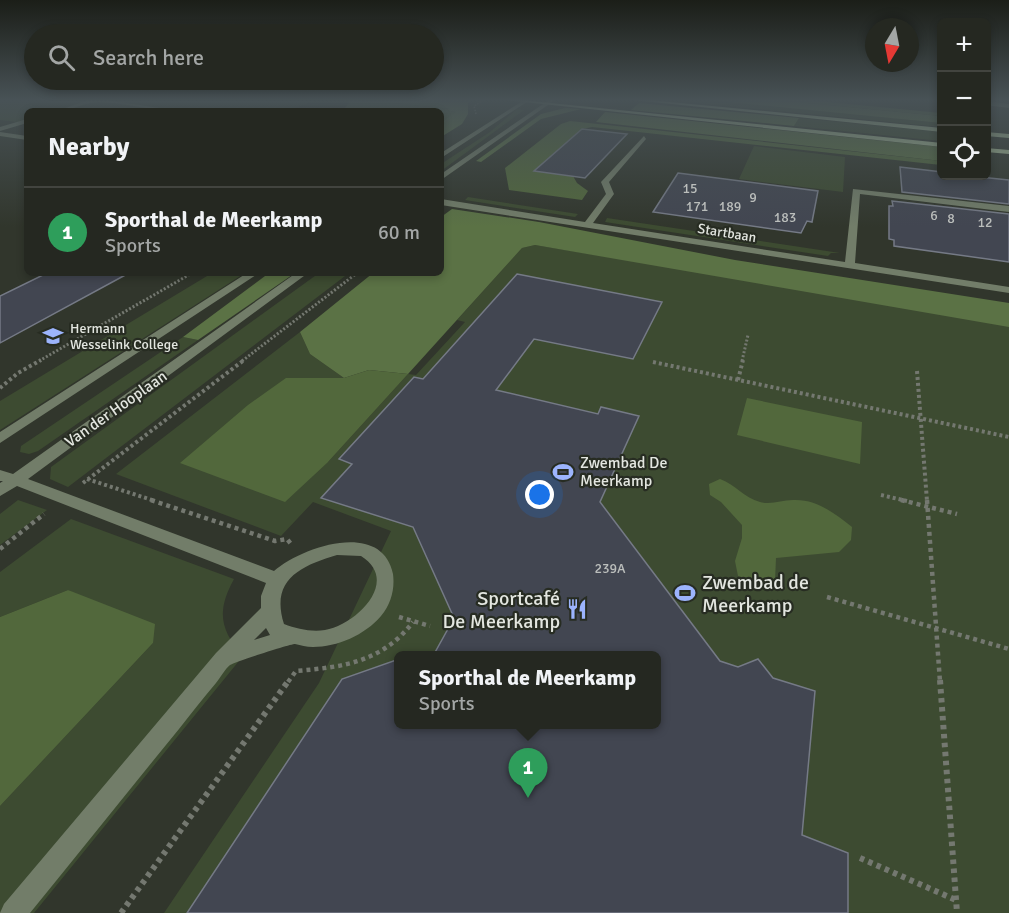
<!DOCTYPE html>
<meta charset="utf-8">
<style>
body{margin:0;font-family:Signika,sans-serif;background:#31342e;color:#f1f3f6}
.controls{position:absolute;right:18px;top:18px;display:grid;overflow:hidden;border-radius:9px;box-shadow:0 3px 9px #0003}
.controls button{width:54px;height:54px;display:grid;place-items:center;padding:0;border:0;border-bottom:2px solid #42443f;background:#252821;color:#f1f3f6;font:30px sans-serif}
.compass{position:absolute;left:865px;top:18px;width:54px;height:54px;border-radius:50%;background:#252821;box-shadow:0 3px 9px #0003;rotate:190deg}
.you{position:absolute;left:540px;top:495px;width:21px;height:21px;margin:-15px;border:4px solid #fff;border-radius:50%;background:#1a73e8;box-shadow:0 0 0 9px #1a73e833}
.badge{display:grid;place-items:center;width:39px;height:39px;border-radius:50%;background:#9cb4fd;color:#fff;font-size:20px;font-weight:700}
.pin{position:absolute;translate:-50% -50px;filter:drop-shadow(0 2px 3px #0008)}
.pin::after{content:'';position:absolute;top:32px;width:21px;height:18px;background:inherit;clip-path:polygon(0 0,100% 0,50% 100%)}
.popup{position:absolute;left:394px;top:651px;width:267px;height:78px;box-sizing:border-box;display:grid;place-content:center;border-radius:9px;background:#252821;filter:drop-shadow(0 2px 4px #0005);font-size:20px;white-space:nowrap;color:#a3a6a5}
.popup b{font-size:22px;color:#f1f3f6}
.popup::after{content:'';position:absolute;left:50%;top:100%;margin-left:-12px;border:12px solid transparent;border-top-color:#252821}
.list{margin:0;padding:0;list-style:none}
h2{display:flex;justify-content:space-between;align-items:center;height:78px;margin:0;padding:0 24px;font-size:26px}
h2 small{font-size:20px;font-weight:400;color:#a3a6a5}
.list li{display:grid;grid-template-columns:39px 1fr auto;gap:18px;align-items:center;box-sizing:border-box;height:90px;padding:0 24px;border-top:2px solid #42443f}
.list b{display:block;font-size:22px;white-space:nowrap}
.list p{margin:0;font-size:20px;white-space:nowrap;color:#a3a6a5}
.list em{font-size:20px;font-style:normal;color:#a3a6a5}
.icon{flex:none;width:33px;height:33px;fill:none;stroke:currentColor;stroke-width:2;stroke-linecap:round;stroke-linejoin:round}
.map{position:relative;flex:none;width:1009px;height:913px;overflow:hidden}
.search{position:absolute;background:#252821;box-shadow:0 3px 9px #0003;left:24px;top:24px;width:420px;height:66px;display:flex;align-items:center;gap:15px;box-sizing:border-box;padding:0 21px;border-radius:33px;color:#a3a6a5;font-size:22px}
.panel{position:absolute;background:#252821;box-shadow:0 3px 9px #0003;left:24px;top:108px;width:420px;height:168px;border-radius:9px}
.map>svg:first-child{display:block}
</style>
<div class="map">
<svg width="1009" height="913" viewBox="0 0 1009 913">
<rect width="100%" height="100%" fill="#31362c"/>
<path fill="#3d4b31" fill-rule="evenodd" d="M0 100H300L313 101 288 111H27V123L0 120Z
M669 100C760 100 851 114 941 123V127Z
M517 109 524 110 441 171V164L490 132Z
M799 118 941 132V141L794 126Z
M754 146 845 157 843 192 739 179Z
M468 197 578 214 575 217 465 200Z
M607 218 840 253H831L828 256 605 222Z
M535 245 1009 323V913H164L319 683 391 531 313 502 281 536 116 474 300 332 310 354 344 378H286L328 462 408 374 416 375 465 322 457 320 522 248ZM399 656H657V724H399Z
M212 273H245L0 430V401Z
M319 273H349L68 487 50 479 51 467Z
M183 337 198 340 38 451 29 454 20 452 21 446Z
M18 500 47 510 0 545V514Z
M71 519 234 579C217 610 219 629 243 656L34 913H0V806L153 643 68 590 0 617V572Z"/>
<path fill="#5b7245" d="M367 100H473L468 103V114L462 124 441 137V126L444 123 441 122 455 112 449 111 450 109Z
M708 100H776L941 116V123Z
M639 103 659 105 799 118 794 126 631 110Z
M565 108 581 109 541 119 481 162 476 161 541 114Z
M605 112 941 147V161L596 122Z
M452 209 539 222 735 260 1009 303V327L535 245 522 248 408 374 369 370 344 378 310 354 300 332 373 273H441V217Z
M269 273H295L198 340 183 337Z"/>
<path fill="#52683c" d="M332 100H367L450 109V111L456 112 442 122 445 123 441 126V111L345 108 349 103 347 101Z
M776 100H807L941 113V116Z
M570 121 942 161 941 165 592 127 582 129 573 176 577 183 588 191 582 200 509 190 505 168 561 124Z
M369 370 408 374 328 462 285 502 180 463 248 405 286 378H344Z
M747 398 862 422 860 464 737 435Z
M720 479C736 485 744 498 760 502 772 505 781 500 793 500 817 499 834 513 852 527L851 540 839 552 776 558 775 581 757 582 738 576 735 561 742 538V525L721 502 710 495 709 484Z
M68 590 155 624 153 643 0 806V617Z"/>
<path fill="#424651" stroke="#757a86" stroke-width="1.5" d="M582 129 627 134 585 178 534 171Z
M900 167 942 172V176H970L1009 180V204L902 192Z
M678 173 818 191 812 222 807 221 801 233 653 212Z
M892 201 1009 214V262L894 246V240L889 239V206H893Z
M47 273H129L0 343V296Z
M517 274 662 302 633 359 534 339 496 390 598 414 601 407 639 416 600 502 720 661 738 667 758 659 773 678 815 691 802 835 848 853V913H187L342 679 399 659V724H657V656H433L454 618 413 527 321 498 352 464 339 459 414 377 423 379Z"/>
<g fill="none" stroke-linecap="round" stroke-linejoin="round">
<path stroke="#747870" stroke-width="1.5" stroke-dasharray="1.5 1.5" stroke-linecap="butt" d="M476 114 474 106 484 100"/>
<path stroke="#747870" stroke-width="3" stroke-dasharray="2 2" stroke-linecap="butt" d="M39 361 192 273
M242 361 357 273
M742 361 748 335"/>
<path stroke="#747870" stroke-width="4" stroke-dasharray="3 3" stroke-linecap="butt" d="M653 362 1009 437
M917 371 927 501
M738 380 743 360
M0 388 18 373 41 360
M87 479 155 501
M83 483 244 360
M881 495 907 501"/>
<path stroke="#747870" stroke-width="4.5" stroke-dasharray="4 4" stroke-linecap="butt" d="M151 500 275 541 287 539 291 544
M901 500 957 514
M927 500 940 682
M0 549 44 514
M827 597 1009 649
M399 617 430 626
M288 682 296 671C344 667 382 662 413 622"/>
<path stroke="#747870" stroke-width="6" stroke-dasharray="4.5 4.5" stroke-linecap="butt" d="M940 680 957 913
M860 858 956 900
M121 913 289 680"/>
<path fill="#727d69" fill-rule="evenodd" d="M88 100H106L180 111C153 111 126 103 99 102 85 102 71 111 57 111Z
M524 100H530L441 158V153Z
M549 100H555L441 180V174Z
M986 101 1009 104V108L986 105Z
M27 119V123L0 131V127Z
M0 132 27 136V140L0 136Z
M644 136 646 139 609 182 614 194 593 223 845 262 853 189 1009 206V212L860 194 855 263 1009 287V293L441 205V199L585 222 606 194 601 182Z
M247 273H259L0 443V432Z
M296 273H308L28 479 274 571C301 547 382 519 393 574 395 589 391 604 381 616 365 635 337 647 313 647 306 647 301 645 295 644 290 644 235 662 230 665 225 669 220 678 216 683 203 698 191 714 179 729 129 790 80 852 30 913H0L4 904 216 653 261 608V596L266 583 17 486 0 496V483L3 481H0V470L13 474ZM337 555 361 556C401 581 356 625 325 630 311 632 297 629 284 624 270 580 300 566 337 555ZM266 628 270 635 254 640Z"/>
<path fill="#afc59c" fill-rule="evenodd" d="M505 100H521L942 143V147Z
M633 100H649L942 128V132Z
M986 132 1009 134V138L986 136Z
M986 148 1009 150V154L986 152Z"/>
</g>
<linearGradient id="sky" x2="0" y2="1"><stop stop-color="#1b1e18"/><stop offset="0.44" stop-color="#485256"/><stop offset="1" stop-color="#485256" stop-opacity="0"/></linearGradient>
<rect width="1009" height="227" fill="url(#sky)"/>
<defs>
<g id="school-bare" transform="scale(1.62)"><path d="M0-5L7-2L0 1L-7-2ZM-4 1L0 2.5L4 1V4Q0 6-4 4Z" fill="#9cb4fd" stroke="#272c22" stroke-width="2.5" paint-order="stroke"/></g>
<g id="stadium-bare" transform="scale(1.62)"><path d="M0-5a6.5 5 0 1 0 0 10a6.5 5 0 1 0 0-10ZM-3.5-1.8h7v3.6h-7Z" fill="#9cb4fd" stroke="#272c22" stroke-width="2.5" paint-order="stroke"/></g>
<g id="restaurant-bare" transform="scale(1.62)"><path d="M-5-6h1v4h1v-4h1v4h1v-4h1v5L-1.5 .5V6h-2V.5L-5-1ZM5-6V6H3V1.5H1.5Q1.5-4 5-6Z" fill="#9cb4fd" stroke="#272c22" stroke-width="2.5" paint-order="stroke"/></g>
</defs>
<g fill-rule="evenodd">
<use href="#school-bare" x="53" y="336"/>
<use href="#stadium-bare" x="563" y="472"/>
<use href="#stadium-bare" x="685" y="593"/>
<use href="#restaurant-bare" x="577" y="609"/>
</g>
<g text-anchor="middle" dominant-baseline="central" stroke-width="4.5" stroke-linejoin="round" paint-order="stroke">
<g font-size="14" fill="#bbbebc">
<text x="690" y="188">15</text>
<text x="753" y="197">9</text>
<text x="697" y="206">171</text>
<text x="730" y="206">189</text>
<text x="934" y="215">6</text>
<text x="785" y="217">183</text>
<text x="951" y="218">8</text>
<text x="985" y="222">12</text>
<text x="610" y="568">239A</text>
</g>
<g font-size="14" fill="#e3e6e0" stroke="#272c22">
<text transform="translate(727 233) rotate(9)">Startbaan</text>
</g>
<g font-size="14" fill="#e3e6e0" stroke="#272c22" text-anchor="start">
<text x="70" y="328">Hermann<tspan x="70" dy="16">Wesselink College</tspan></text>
</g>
<g font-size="16" fill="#e3e6e0" stroke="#272c22">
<text transform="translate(116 409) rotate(-35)">Van der Hooplaan</text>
</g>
<g font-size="16" fill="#e3e6e0" stroke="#272c22" text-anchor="start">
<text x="580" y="463">Zwembad De<tspan x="580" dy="18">Meerkamp</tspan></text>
</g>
<g font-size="20" fill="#e3e6e0" stroke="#272c22" text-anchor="start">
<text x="702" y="582">Zwembad de<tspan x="702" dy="23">Meerkamp</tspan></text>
<text x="560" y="598" text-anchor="end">Sportcafé<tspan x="560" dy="23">De Meerkamp</tspan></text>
</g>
</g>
</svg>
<div class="controls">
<button>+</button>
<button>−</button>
<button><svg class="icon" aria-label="locate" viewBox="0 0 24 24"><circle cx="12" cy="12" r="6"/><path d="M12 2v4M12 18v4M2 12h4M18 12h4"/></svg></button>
</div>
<svg class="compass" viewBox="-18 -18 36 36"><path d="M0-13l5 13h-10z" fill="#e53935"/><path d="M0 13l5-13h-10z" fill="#a3a6a5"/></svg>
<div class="you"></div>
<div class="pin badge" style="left:528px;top:798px;background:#2e9e5b">1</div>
<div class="popup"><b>Sporthal de Meerkamp</b>Sports</div>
<div class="search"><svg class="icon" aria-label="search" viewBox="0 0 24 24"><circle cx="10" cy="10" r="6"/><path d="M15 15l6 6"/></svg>Search here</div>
<section class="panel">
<h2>Nearby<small></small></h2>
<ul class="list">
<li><span class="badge" style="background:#2e9e5b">1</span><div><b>Sporthal de Meerkamp</b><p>Sports</p></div><em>60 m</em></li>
</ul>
</section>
</div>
